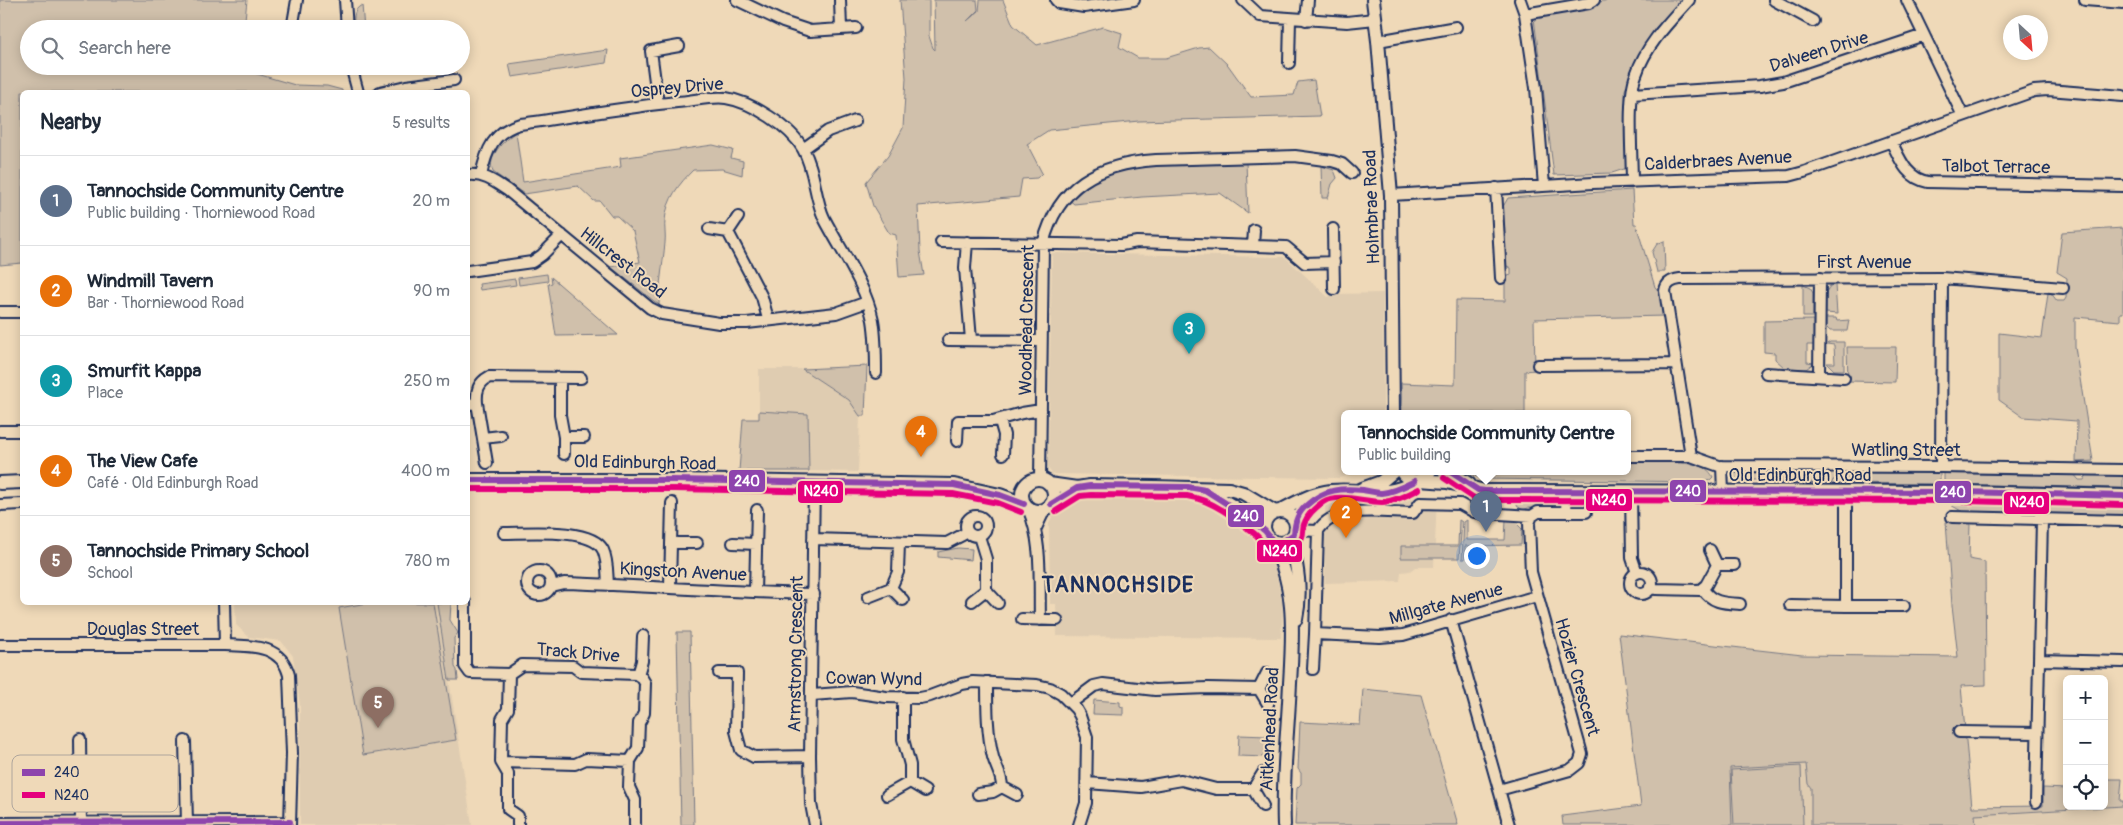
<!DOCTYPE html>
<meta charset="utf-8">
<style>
body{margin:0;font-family:Pangolin,sans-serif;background:#f6f6f7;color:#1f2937}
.controls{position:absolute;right:15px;bottom:15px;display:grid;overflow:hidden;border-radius:8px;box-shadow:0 2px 12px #0003}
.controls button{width:45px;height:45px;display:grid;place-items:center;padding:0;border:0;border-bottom:1px solid #e0e1e3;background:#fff;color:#1f2937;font:25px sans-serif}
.compass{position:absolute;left:2003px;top:15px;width:45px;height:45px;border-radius:50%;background:#fff;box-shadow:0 2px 12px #0003;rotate:154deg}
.you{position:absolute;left:1476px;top:555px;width:18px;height:18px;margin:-12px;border:4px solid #fff;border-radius:50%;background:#1a73e8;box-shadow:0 0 0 8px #1a73e833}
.badge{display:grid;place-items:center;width:32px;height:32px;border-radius:50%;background:#1b2f5e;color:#fff;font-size:16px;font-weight:700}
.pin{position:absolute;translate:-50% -41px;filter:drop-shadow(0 1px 2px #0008)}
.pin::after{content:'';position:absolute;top:26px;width:18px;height:15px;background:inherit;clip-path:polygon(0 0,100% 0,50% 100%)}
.popup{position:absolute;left:1341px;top:410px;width:290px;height:65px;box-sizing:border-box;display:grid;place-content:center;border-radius:8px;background:#fff;filter:drop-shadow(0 1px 4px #0005);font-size:16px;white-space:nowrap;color:#747a83}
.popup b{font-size:19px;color:#1f2937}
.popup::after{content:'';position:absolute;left:50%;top:100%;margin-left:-10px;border:10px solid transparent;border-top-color:#fff}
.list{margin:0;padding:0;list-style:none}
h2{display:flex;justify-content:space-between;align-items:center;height:65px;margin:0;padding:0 20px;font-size:21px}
h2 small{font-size:16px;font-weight:400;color:#747a83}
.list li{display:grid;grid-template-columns:32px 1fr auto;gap:15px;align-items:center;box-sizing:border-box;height:90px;padding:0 20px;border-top:1px solid #e0e1e3}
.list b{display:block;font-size:19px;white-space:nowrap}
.list p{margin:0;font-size:16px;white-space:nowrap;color:#747a83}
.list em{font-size:16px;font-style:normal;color:#747a83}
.icon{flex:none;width:28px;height:28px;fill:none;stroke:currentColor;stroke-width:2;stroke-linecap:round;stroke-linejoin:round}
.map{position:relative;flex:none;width:2123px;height:825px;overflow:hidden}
.search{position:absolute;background:#fff;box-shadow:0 2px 12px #0003;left:20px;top:20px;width:450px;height:55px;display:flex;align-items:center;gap:12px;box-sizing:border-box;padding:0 18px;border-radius:28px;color:#747a83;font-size:19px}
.panel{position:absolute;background:#fff;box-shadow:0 2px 12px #0003;left:20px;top:90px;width:450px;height:515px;border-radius:8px}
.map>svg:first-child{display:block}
</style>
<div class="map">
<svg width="2123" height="825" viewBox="0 0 2123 825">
<rect width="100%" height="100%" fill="#efd9b8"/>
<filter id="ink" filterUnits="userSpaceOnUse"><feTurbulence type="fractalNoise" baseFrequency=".02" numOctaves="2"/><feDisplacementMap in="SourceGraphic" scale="10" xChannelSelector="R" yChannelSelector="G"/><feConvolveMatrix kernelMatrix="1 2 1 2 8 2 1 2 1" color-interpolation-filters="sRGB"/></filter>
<g filter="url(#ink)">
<path fill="#dfccb1" d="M1052 253 1285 257 1328 297 1334 294 1383 293V413H1345V471H1365L1339 478 1052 474 1048 468Z
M759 369H802L850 400 860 416 858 472 809 471 808 414 759 411Z
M1437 497 1434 567H1415L1410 571 1401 572 1400 581 1325 583V503Z
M1083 498 1181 499 1206 506 1234 519 1258 540 1275 567 1283 604 1281 638 1057 636 1056 604H1050L1049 523 1057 507Z
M235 603H437L472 825H300V705L293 656 281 641 249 637 236 625Z
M1807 764 1808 784 1811 788V825H1732L1729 768Z
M2123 806V825H1976L1975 815Z"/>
<path fill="#d0c0ab" stroke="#767884" d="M0 0H247L244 29H29V66H240V69L295 85 327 86 342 90V92H22V263L0 265Z
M900 0H929V36L933 48 935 50 934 0H977L978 10 967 21 979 11 980 0H1003L1013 25 1037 45 1103 27 1122 33 1119 47 1138 58H1166L1199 48 1209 47 1228 65 1251 97 1294 95 1298 82 1314 80 1320 116 1139 121 1049 130 1027 144 1042 173 1037 178 1022 179 1019 197 918 206 920 251 924 275 899 277 896 235 889 233 873 206 866 182 888 156 903 128 906 78Z
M1608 0H1682L1655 28 1625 90 1627 168 1612 173 1554 175 1534 18Z
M362 5 364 29H354C354 19 352 10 362 5Z
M608 50 606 63 512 77 509 64Z
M516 132 523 182 621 167 620 158 713 145 733 150 731 158 743 161 742 175 722 169 693 170C679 184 667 199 665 220 664 227 666 235 665 243 663 264 659 284 659 305L611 267 640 262 633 231 617 216H612L600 201H594L578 186 524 194 493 172C486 157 504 140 516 132Z
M1246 162 1248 213 1220 193 1142 197 1074 204 1068 199C1075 194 1082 186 1089 182 1136 157 1195 164 1246 162Z
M1321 166 1334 170 1337 178 1332 184 1328 198H1322Z
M1632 190 1634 224H1636L1655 287 1663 296 1665 316 1534 319 1535 370 1525 371V413H1402L1401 383 1455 385 1456 300 1505 301V281L1508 276 1511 275V268L1505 265 1504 261 1501 210 1508 198Z
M2123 228V313H2120V321L2075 317V347L2093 461 2076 462 2077 421 2023 417 1999 400V333L2042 338 2048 293H2051L2057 301H2064L2066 298 2067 278 2057 272 2062 232Z
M1664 241 1665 272H1657L1652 252 1657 244Z
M547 274 548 281 519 285 518 278Z
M551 277 618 335 556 336 548 284 552 283Z
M515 279 516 285 480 290 479 284Z
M1803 285 1810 288 1813 293V317H1803Z
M1835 285 1837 314 1826 313V292L1830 286Z
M1826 318H1836L1837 321 1849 320 1847 331H1830L1826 327Z
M1813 320 1814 345H1807V362L1814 363 1806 369 1785 368 1775 359V353L1764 352V321Z
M1830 342H1844V370H1834L1827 363H1835L1834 345 1827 344Z
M1847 347H1896L1895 382 1848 381Z
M867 366 865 416H860L849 400 802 369Z
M759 411 808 414 809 471H739L743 419H759Z
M1627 460H1677L1678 463C1691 464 1706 463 1713 477L1710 480 1704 482 1482 479 1464 471H1627Z
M1754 469 1940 471V484L1842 483V480H1833L1832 483H1758V480H1749V482H1735L1730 477 1733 472H1754Z
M1944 471 2073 473 2079 480H2084L2087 475 2091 474H2123V488L1944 484Z
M1518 500 1556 501 1555 508H1528L1523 510 1517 506Z
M1951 500 2123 503V517L1965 513 1947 503Z
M1459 520 1462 522 1459 558H1401V546H1458Z
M1467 520V540H1505L1506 520H1513L1522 529 1521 545 1465 546V559H1462L1464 522Z
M1946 522 1970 523 1969 559 1985 562 1986 685 1961 686 1972 807 2043 806V788L2067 789V806H2104V779H2122L2120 801H2123V806L1975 815 1976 825H1811V788L1808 784 1806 764 1730 768 1732 825H1563L1562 816 1641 806 1619 634 1802 655 1958 657 1952 605Z
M958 548 972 549 971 560 938 557V552Z
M373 602 433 603 456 740 363 755 339 608Z
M437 603H451L450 620 458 633 454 638 455 667 457 670 458 680H449Z
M677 632H690L694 825H681Z
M1363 689 1421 695 1458 825H1295L1297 788 1301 784V773L1298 769 1300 722 1360 725Z
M1094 700 1120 702V706L1123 707V715L1093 714Z
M1239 735 1267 736V757L1238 756Z
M1801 766 1803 825H1734L1731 770Z"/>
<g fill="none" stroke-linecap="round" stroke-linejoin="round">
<g stroke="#1b2f5e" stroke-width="14">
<path id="minor" d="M345 0 347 29
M737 0 783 22 810 31 856 28
M840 0 841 29
M1056 0 1059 3 1084 7 1134 0
M1243 0 1260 16 1347 22 1375 19
M1520 0 1525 14 1536 88 1544 186
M1774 0 1813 21
M1907 0 1963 116
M2085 0 2123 3
M1525 14 1589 3 1594 0
M1306 20 1308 0
M292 29 297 0
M1378 41 1456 27
M1289 63 1290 19
M351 66 358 92
M380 92 406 86 454 80
M1632 94 1760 86 1783 82 1924 35
M658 104 651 51 679 46
M1891 141C1900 159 1906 178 1928 182L2123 186
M803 149 828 131 855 121
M468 175C483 173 495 182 507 190L650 308 662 314 719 323H747L836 313 867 302
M481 176C486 150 494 131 520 124 572 117 625 107 677 102 693 101 711 96 726 98 752 102 791 127 803 149 815 170 814 196 824 218 841 251 865 283 873 320 876 338 876 355 876 373
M1632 182C1632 155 1627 98 1636 75 1646 45 1669 22 1689 0
M1496 188 1501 278
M1391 195 1593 183 1789 176 1804 172 2034 91 2048 90 2123 96
M709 229 728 232 738 217
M1333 229 1334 289
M728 232 762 297 768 319
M941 242 1121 245 1137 242 1286 247 1305 263 1334 262
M967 242 965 268 971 340
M1253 246 1254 230
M468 271 532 262 542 255 562 235
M0 312H22
M948 340 1041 341
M1538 365 1676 364
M1766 373 1844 378
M1819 376 1820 278
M560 378V415L564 437V454
M477 403 487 463
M468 404 477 403C476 391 478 383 489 377L581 378
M1000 421 1004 435 1003 454
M0 431H22
M564 437H584
M483 438 501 436
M957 441 958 421H993L1022 413 1041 410
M1627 456H1691L1719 466 1942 467 2123 470
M1691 456 1665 291C1666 283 1672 280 1680 279L1942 278 2063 288
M1722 466 1723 492
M1941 467 1942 278
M1040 479 1043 244C1058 185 1098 164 1156 160L1295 156 1332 161 1342 164 1352 173
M814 483 810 756 811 804 815 825
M1631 492 1632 558 1637 573
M0 505 22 504
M1028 508C1043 543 1039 582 1040 620
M1566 512 1567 491
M966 526a10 10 0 1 1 20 0a10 10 0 1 1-20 0Z
M1952 517 2123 521
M1036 528 1045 509
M1296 530 1318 531
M1318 531 1315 634 1380 637 1403 635 1537 596
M1318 531C1335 503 1384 513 1413 513L1420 503 1460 504 1474 512 1483 513 1532 516 1538 512H1586
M504 533C527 533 592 527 603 550 608 561 607 573 608 585
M979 536 986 559V590
M813 539 947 543 968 532
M671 543H697
M733 543 756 544
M1710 550 1717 565H1734
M527 583a12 12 0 1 1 24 0a12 12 0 1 1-24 0Z
M1630 583a11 11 0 1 1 22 0a11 11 0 1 1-22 0Z
M551 586 564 583C647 586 730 592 814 594
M670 586 672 503
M1650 587 1656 589 1700 590 1706 585 1717 565
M891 588 898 572 899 543
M1703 589C1712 603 1724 603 1740 604
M755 592 757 510
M868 597 891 588 903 600
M972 601 986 590 998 603
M224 602 225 645
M465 602V666L470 673 509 674 522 665 573 666 581 672 636 674 642 678 645 683 644 713 639 723 638 748 630 761 629 787 635 800V825
M1790 605 1846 606V493
M1846 606H1904
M1022 619 1057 620
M1451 620 1509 825
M0 645H225C251 646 281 644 289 675L292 753 290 825
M2040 660 2123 662
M1313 669 1315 634
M719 673H737L736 731 741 750 754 757 810 756
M1267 673 1259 689 1268 704
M509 674 508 709 502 719 501 762 508 774V809L518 816V825
M638 675 642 661 643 636
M987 682C987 708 987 733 993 757 996 768 1002 775 1002 787
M812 695 852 692 886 697 920 698 930 696 962 684 973 682 1037 685 1050 688 1061 694 1076 709 1080 716 1087 737 1086 803 1079 825
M903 697V739L910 765V782
M1071 703 1094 686 1103 684 1155 690 1208 688 1259 689
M1959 732 2037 733
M80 739 81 824
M185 741 187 823
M501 762 575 764 586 759 630 761
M1263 773 1253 789 1263 806
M1087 783 1141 787 1181 780 1216 789H1253
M1499 790 1570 770 1579 763 1582 754 1531 572 1529 523 1532 516
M978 794 993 792 1002 787 1017 795
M887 795 910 782 925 791
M2036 802 2042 519
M0 823 290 822"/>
</g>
<g stroke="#1b2f5e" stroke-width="16">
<path id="major" d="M1373 0 1378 41 1391 195 1393 413
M1401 471C1408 483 1423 484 1430 471
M1449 471 1469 484
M1022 495a16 16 0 1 1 32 0a16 16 0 1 1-32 0Z
M468 480H674L954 485 1000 495 1024 504
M1420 480 1447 482 1485 491 1964 492 2123 496
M0 483 22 482
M1049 484 1077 488 1090 486 1153 487 1229 489 1243 493 1275 512
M1362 489 1381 482 1394 471
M1205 490 1234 507 1265 531
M1280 511C1297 502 1313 493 1331 491 1362 488 1388 499 1415 481
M1264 527a16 16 0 1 1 32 0a16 16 0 1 1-32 0Z
M1269 538C1297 581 1293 634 1290 683 1288 730 1282 778 1284 825
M1291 538C1297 566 1302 591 1296 619"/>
</g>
<use href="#minor" stroke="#efd9b8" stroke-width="10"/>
<use href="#major" stroke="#efd9b8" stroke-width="12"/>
<g stroke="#efd9b8" stroke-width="10">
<path id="bus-1" d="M1449 471 1478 490 1485 491 1964 492 2123 496
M468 480H674L954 485 1000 495 1024 504
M1051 504 1077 488 1090 486 1188 487 1205 490 1246 516 1265 531 1273 541 1282 542 1294 534C1295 521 1298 512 1308 504 1325 489 1341 488 1363 490 1369 491 1376 493 1382 493 1394 492 1405 486 1415 481
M0 823 290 822"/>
</g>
<g stroke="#efd9b8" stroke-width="10">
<path id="bus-2" d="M1444 478 1474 498 1485 500 1964 501 2123 505
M468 489H674L953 494 998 503 1021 512
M1056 511 1080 496 1091 495 1187 496C1213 500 1236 519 1256 535 1262 540 1265 548 1273 550 1284 553 1298 548 1302 537 1304 532 1302 527 1305 522 1308 514 1316 507 1323 502 1338 492 1367 503 1383 502 1396 501 1408 495 1419 489"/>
</g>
<use href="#bus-1" stroke="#8e44ad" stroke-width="6"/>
<use href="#bus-2" stroke="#e5007d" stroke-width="6"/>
</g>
</g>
<g text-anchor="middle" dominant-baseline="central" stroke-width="4" stroke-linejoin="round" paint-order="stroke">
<g font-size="18" fill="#1b2f5e" stroke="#efd9b8">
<text transform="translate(1819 52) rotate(-17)">Dalveen Drive</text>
<text transform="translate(677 88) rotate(-5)">Osprey Drive</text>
<text transform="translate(1718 161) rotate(-3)">Calderbraes Avenue</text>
<text transform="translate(1996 167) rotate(1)">Talbot Terrace</text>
<text transform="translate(1372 207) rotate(-92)">Holmbrae Road</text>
<text x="1864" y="262">First Avenue</text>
<text transform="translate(623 263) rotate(38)">Hillcrest Road</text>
<text transform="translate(1027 320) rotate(-89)">Woodhead Crescent</text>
<text x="1906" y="450">Watling Street</text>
<text transform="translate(645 463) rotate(1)">Old Edinburgh Road</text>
<text x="1800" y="475">Old Edinburgh Road</text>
<text transform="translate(683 572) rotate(3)">Kingston Avenue</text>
<text transform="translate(1446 604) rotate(-15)">Millgate Avenue</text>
<text x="143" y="629">Douglas Street</text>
<text transform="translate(578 653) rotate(5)">Track Drive</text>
<text transform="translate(796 654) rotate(-89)">Armstrong Crescent</text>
<text transform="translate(1577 677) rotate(74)">Hozier Crescent</text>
<text transform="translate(874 679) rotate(1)">Cowan Wynd</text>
<text transform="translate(1270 729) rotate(-87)">Aitkenhead Road</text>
</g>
<g font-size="22" font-weight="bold" letter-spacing="1" fill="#1b2f5e" stroke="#efd9b8">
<text x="1118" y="585">TANNOCHSIDE</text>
</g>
</g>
<rect x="12" y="755" width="166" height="57" rx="8" fill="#efd9b8" stroke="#afa69d" stroke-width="1"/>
<rect x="22" y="769" width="23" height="7" fill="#8e44ad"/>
<rect x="22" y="792" width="23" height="6" fill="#e5007d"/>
<g font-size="14" fill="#1b2f5e">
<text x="54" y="777">240</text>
<text x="54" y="800">N240</text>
</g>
<g stroke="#efd9b8" stroke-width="2">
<rect x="728" y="469" width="38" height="24" rx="5" fill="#8e44ad"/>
<rect x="1669" y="479" width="38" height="24" rx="5" fill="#8e44ad"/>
<rect x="797" y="480" width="47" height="24" rx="5" fill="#e5007d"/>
<rect x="1934" y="480" width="38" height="24" rx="5" fill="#8e44ad"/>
<rect x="1585" y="488" width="48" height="24" rx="5" fill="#e5007d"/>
<rect x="2003" y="491" width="47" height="24" rx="5" fill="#e5007d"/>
<rect x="1227" y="504" width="38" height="24" rx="5" fill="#8e44ad"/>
<rect x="1256" y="539" width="47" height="24" rx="5" fill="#e5007d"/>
</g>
<g font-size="14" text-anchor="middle" font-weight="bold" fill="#fff">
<text x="747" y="486">240</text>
<text x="1688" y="496">240</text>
<text x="821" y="496">N240</text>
<text x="1953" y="497">240</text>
<text x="1609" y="505">N240</text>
<text x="2027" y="507">N240</text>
<text x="1246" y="521">240</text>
<text x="1280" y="556">N240</text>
</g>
</svg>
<div class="controls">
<button>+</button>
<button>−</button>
<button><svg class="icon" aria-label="locate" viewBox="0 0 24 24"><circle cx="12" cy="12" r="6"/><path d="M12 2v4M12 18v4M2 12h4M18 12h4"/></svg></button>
</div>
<svg class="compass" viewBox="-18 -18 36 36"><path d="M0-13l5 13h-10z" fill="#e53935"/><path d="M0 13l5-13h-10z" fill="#747a83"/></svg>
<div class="you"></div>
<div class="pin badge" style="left:1486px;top:532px;background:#5c6f8a">1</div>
<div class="popup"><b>Tannochside Community Centre</b>Public building</div>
<div class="pin badge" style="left:1346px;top:538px;background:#e8710a">2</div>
<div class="pin badge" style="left:1189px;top:354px;background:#0f9aa8">3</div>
<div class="pin badge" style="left:921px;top:457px;background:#e8710a">4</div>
<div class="pin badge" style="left:378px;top:728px;background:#8d6e63">5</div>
<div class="search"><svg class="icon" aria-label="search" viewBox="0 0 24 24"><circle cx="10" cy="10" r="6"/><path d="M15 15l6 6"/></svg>Search here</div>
<section class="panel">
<h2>Nearby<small>5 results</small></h2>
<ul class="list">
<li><span class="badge" style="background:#5c6f8a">1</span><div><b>Tannochside Community Centre</b><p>Public building · Thorniewood Road</p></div><em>20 m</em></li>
<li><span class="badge" style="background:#e8710a">2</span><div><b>Windmill Tavern</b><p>Bar · Thorniewood Road</p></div><em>90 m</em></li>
<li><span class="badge" style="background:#0f9aa8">3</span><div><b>Smurfit Kappa</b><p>Place</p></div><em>250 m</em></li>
<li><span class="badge" style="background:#e8710a">4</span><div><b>The View Cafe</b><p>Café · Old Edinburgh Road</p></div><em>400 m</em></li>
<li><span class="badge" style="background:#8d6e63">5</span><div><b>Tannochside Primary School</b><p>School</p></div><em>780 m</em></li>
</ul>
</section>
</div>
